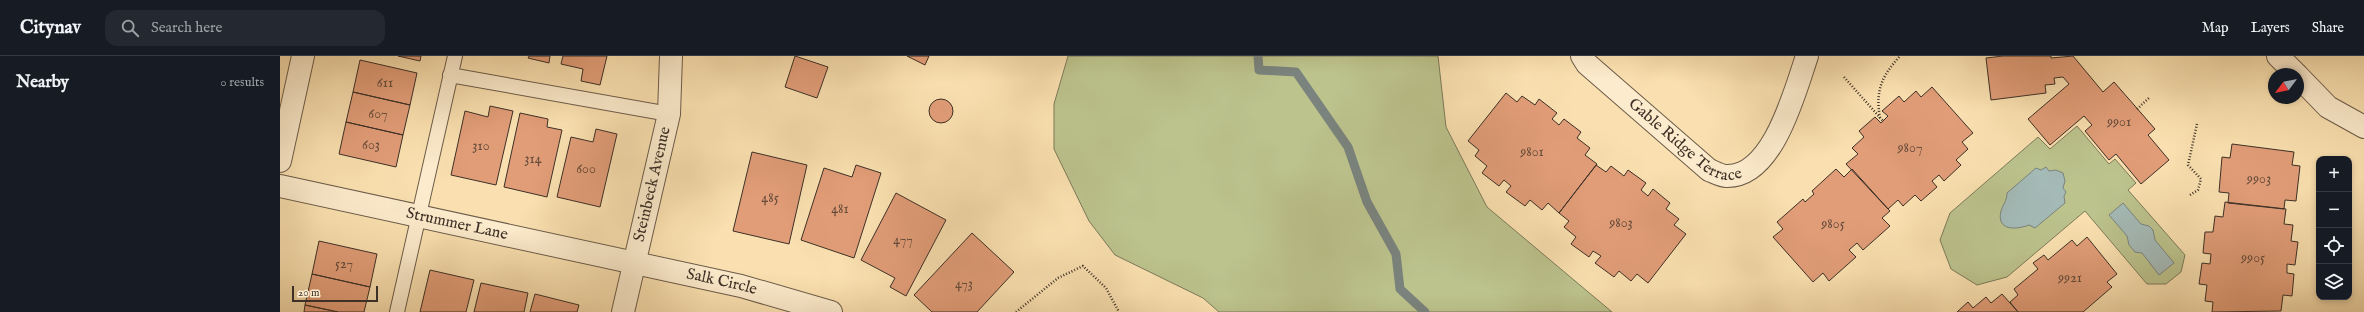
<!DOCTYPE html>
<meta charset="utf-8">
<style>
body{margin:0;font-family:"IM FELL English",serif;background:#242831;color:#f1f3f6}
.controls{position:absolute;right:12px;bottom:12px;display:grid;overflow:hidden;border-radius:8px;box-shadow:0 2px 6px #0003}
.controls button{width:36px;height:36px;display:grid;place-items:center;padding:0;border:0;border-bottom:1px solid #363941;background:#171b24;color:#f1f3f6;font:20px sans-serif}
.compass{position:absolute;left:1988px;top:12px;width:36px;height:36px;border-radius:50%;background:#171b24;box-shadow:0 2px 6px #0003;rotate:238deg}
.scale{position:absolute;left:12px;bottom:10px;width:86px;box-sizing:border-box;padding-left:4px;border:2px solid #3c3027;border-top:0;font-size:11px;line-height:14px;white-space:nowrap;color:#3c3027;-webkit-text-stroke:3px #fcebcc;paint-order:stroke}
.list{margin:0;padding:0;list-style:none}
h2{display:flex;justify-content:space-between;align-items:center;height:52px;margin:0;padding:0 16px;font-size:17px}
h2 small{font-size:13px;font-weight:400;color:#9ea1a6}
.icon{flex:none;width:22px;height:22px;fill:none;stroke:currentColor;stroke-width:2;stroke-linecap:round;stroke-linejoin:round}
.map{position:relative;flex:none;width:2084px;height:256px;overflow:hidden}
header{display:flex;align-items:center;gap:24px;box-sizing:border-box;height:56px;padding:0 20px;background:#171b24;border-bottom:1px solid #363941}
header strong{font-size:19px}
nav{display:flex;gap:22px;margin-inline-start:auto;font-size:14px}
.search{width:280px;height:36px;background:#242831;display:flex;align-items:center;gap:10px;box-sizing:border-box;padding:0 14px;border-radius:12px;color:#9ea1a6;font-size:15px}
main{display:flex}
aside{flex:1;background:#171b24}
.map>svg:first-child{display:block}
</style>
<header>
<strong>Citynav</strong>
<div class="search"><svg class="icon" aria-label="search" viewBox="0 0 24 24"><circle cx="10" cy="10" r="6"/><path d="M15 15l6 6"/></svg>Search here</div>
<nav><a>Map</a><a>Layers</a><a>Share</a></nav>
</header>
<main>
<aside>
<h2>Nearby<small>0 results</small></h2>
<ul class="list">
</ul>
</aside>
<div class="map">
<svg width="2084" height="256" viewBox="0 0 2084 256">
<rect width="100%" height="100%" fill="#fae0b0"/>
<filter id="stains"><feTurbulence type="fractalNoise" baseFrequency=".005" numOctaves="4"/><feColorMatrix values="0 0 0 0 .2 0 0 0 0 .09 0 0 0 0 .02 0 0 0 .5 -.17"/></filter>
<radialGradient id="worn" r=".72"><stop offset=".6" stop-color="#630" stop-opacity="0"/><stop offset="1" stop-color="#630" stop-opacity=".3"/></radialGradient>
<path fill="#bcc38d" stroke="#7c7a5a" d="M788 0H1158L1166 71 1207 151 1332 256H939L923 242 835 199 809 165 774 93V48Z
M1797 70 1829 108 1835 103 1856 127 1848 134 1905 199 1901 216 1886 228H1867L1805 155 1727 221 1697 229 1671 213 1660 184 1670 157 1758 81 1770 93Z"/>
<path fill="#a4bab7" stroke="#7a837d" d="M1766 111 1769 115 1776 114 1783 117 1785 125 1783 132 1786 136 1784 140 1785 147 1755 172 1749 169C1736 174 1716 175 1721 155 1723 148 1727 145 1727 137L1756 112 1761 114Z
M1843 147 1861 168 1869 170 1873 174 1875 184 1894 207 1879 219 1862 197 1855 196 1849 189 1847 180 1829 159Z"/>
<g fill="none" stroke-linecap="round" stroke-linejoin="round">
<path stroke="#7a837d" stroke-width="9" d="M978 0 979 14 1016 16 1068 91 1087 146 1116 198 1120 233 1145 256"/>
</g>
<path fill="#e19d78" stroke="#3c3027" d="M118 0H141L140 5Z
M249 0H270L269 7 248 2Z
M283 0H327L320 29 301 25 303 13 281 8Z
M515 0 548 11 537 42 505 31Z
M627 0H649L645 9Z
M1723 0H1771V2L1793 0 1823 36 1834 26 1875 73 1868 79 1889 104 1861 128 1836 98 1829 104 1805 75 1812 69 1804 60 1770 89 1748 63 1789 28 1783 21 1774 22 1775 28 1765 29 1766 37 1711 44 1706 2Z
M80 4 137 17 130 49 73 36Z
M1652 31 1693 77 1682 86 1688 93 1676 104 1681 109 1664 125 1659 119 1652 125 1657 131 1641 145 1635 139 1623 150 1618 144 1608 153 1566 108 1578 98 1572 92 1584 81 1579 75 1595 61 1601 67 1608 60 1602 55 1619 40 1624 46 1636 35 1641 41Z
M73 36 130 49 123 79 66 66Z
M1226 37 1237 46 1242 40 1255 49 1259 43 1277 57 1272 63 1279 69 1284 63 1301 76 1297 82 1310 92 1305 99 1317 108 1279 157 1268 147 1262 154 1250 144 1245 150 1226 136 1231 130 1224 124 1219 130 1202 117 1207 110 1195 100 1199 94 1188 85Z
M649 55a12 12 0 1 1 24 0a12 12 0 1 1-24 0Z
M210 50 233 55 216 129 171 119 185 55 208 61Z
M240 57 268 63 267 71 282 74 267 141 224 131Z
M66 66 123 79 116 111 59 98Z
M316 73 337 78 320 151 277 141 291 81 313 86Z
M1952 88 2014 96 2012 109 2020 110 2016 145 2005 144 2004 153 1948 147 1949 137 1939 136 1942 101 1950 102Z
M472 96 527 109 509 188 453 175Z
M576 109 601 117 574 202 521 184 544 112 572 121Z
M1316 109 1326 116 1331 110 1344 120 1348 114 1366 127 1361 134 1368 140 1373 133 1390 147 1386 153 1399 163 1394 169 1406 178 1368 227 1357 218 1351 225 1339 215 1334 221 1315 207 1321 200 1313 195 1309 201 1291 188 1296 181 1284 171 1289 165 1279 157Z
M1556 113 1564 121 1572 113 1610 155 1602 162 1610 170 1583 194 1577 187 1569 194 1576 201 1549 225 1543 217 1533 226 1493 181 1503 173 1497 166 1523 143 1525 146 1534 138 1532 135Z
M616 137 666 164 626 240 610 231 615 222 581 204Z
M1945 146 2006 153 2004 168 2013 169 2011 185 2018 186 2015 209 2007 208V217L2014 218 2012 240 2003 239 2001 255 1932 256 1933 246 1925 245 1927 229 1919 228 1922 207 1930 208 1931 198 1923 197 1925 176H1933L1935 160 1943 161Z
M692 177 734 216 697 256H652L634 239Z
M1807 181 1837 218 1827 226 1832 231 1803 256H1738L1730 246 1738 239 1734 233 1758 213 1753 207 1764 199 1768 204 1792 184 1797 190Z
M39 185 97 198 90 231 32 218Z
M150 214 194 224 186 256H140Z
M32 218 90 231 84 256H58L25 249Z
M201 227 248 237 244 256H194Z
M255 238 299 249 297 256H250Z
M1722 238 1738 256H1677L1688 246 1693 252 1706 241 1711 247Z
M25 249 58 256H24Z"/>
<g fill="none" stroke-linecap="round" stroke-linejoin="round">
<g stroke="#6c5c49" stroke-width="16">
<path id="service" d="M170 19 389 58
M117 256 175 0"/>
</g>
<g stroke="#6c5c49" stroke-width="24">
<g id="minor">
<path id="s1" d="M1302 0 1307 8 1429 114C1434 116 1441 120 1446 120 1493 122 1515 35 1527 0"/>
<path d="M1998 0 2016 18"/>
<path d="M2018 20 2048 51 2084 71"/>
<path d="M0 105 23 0"/>
<path id="s2" d="M0 130 461 230 551 256"/>
<path id="s3" d="M343 256 389 58 391 0"/>
</g>
</g>
<path stroke="#3c3027" stroke-width="2.5" stroke-dasharray="1 2" stroke-linecap="butt" d="M1564 21 1603 65
M1857 53 1869 42
M1600 62C1595 34 1602 20 1620 0
M1910 139 1918 134 1921 123 1908 109 1917 68
M736 256 778 222 803 210 826 232 839 256"/>
<use href="#service" stroke="#fcebcc" stroke-width="14"/>
<use href="#minor" stroke="#fcebcc" stroke-width="22"/>
</g>
<g text-anchor="middle" dominant-baseline="central" stroke-width="3" stroke-linejoin="round" paint-order="stroke">
<g font-size="14" fill="#654b3b">
<text x="105" y="27">611</text>
<text x="98" y="58">607</text>
<text x="1839" y="66">9901</text>
<text x="91" y="89">603</text>
<text x="201" y="90">310</text>
<text x="1630" y="92">9807</text>
<text x="1252" y="96">9801</text>
<text x="253" y="103">314</text>
<text x="306" y="113">600</text>
<text x="1979" y="123">9903</text>
<text x="490" y="142">485</text>
<text x="560" y="153">481</text>
<text x="1341" y="167">9803</text>
<text x="1553" y="168">9805</text>
<text x="623" y="184">477</text>
<text x="1973" y="202">9905</text>
<text x="64" y="208">527</text>
<text x="1790" y="222">9921</text>
<text x="684" y="228">473</text>
</g>
<g font-size="16" fill="#3c3027" stroke="#fcebcc">
<text stroke="none"><textPath href="#s1" startOffset="136">Gable Ridge Terrace</textPath></text>
<text stroke="none"><textPath href="#s3" startOffset="131">Steinbeck Avenue</textPath></text>
<text stroke="none"><textPath href="#s2" startOffset="181">Strummer Lane</textPath></text>
<text stroke="none"><textPath href="#s2" startOffset="452">Salk Circle</textPath></text>
</g>
</g>
<rect width="100%" height="100%" filter="url(#stains)"/>
<rect width="100%" height="100%" fill="url(#worn)"/>
</svg>
<div class="controls">
<button>+</button>
<button>−</button>
<button><svg class="icon" aria-label="locate" viewBox="0 0 24 24"><circle cx="12" cy="12" r="6"/><path d="M12 2v4M12 18v4M2 12h4M18 12h4"/></svg></button>
<button><svg class="icon" aria-label="layers" viewBox="0 0 24 24"><path d="M12 4l9 5-9 5-9-5zM3 14l9 5 9-5"/></svg></button>
</div>
<svg class="compass" viewBox="-18 -18 36 36"><path d="M0-13l5 13h-10z" fill="#e53935"/><path d="M0 13l5-13h-10z" fill="#9ea1a6"/></svg>
<div class="scale">20 m</div>
</div>
</main>
